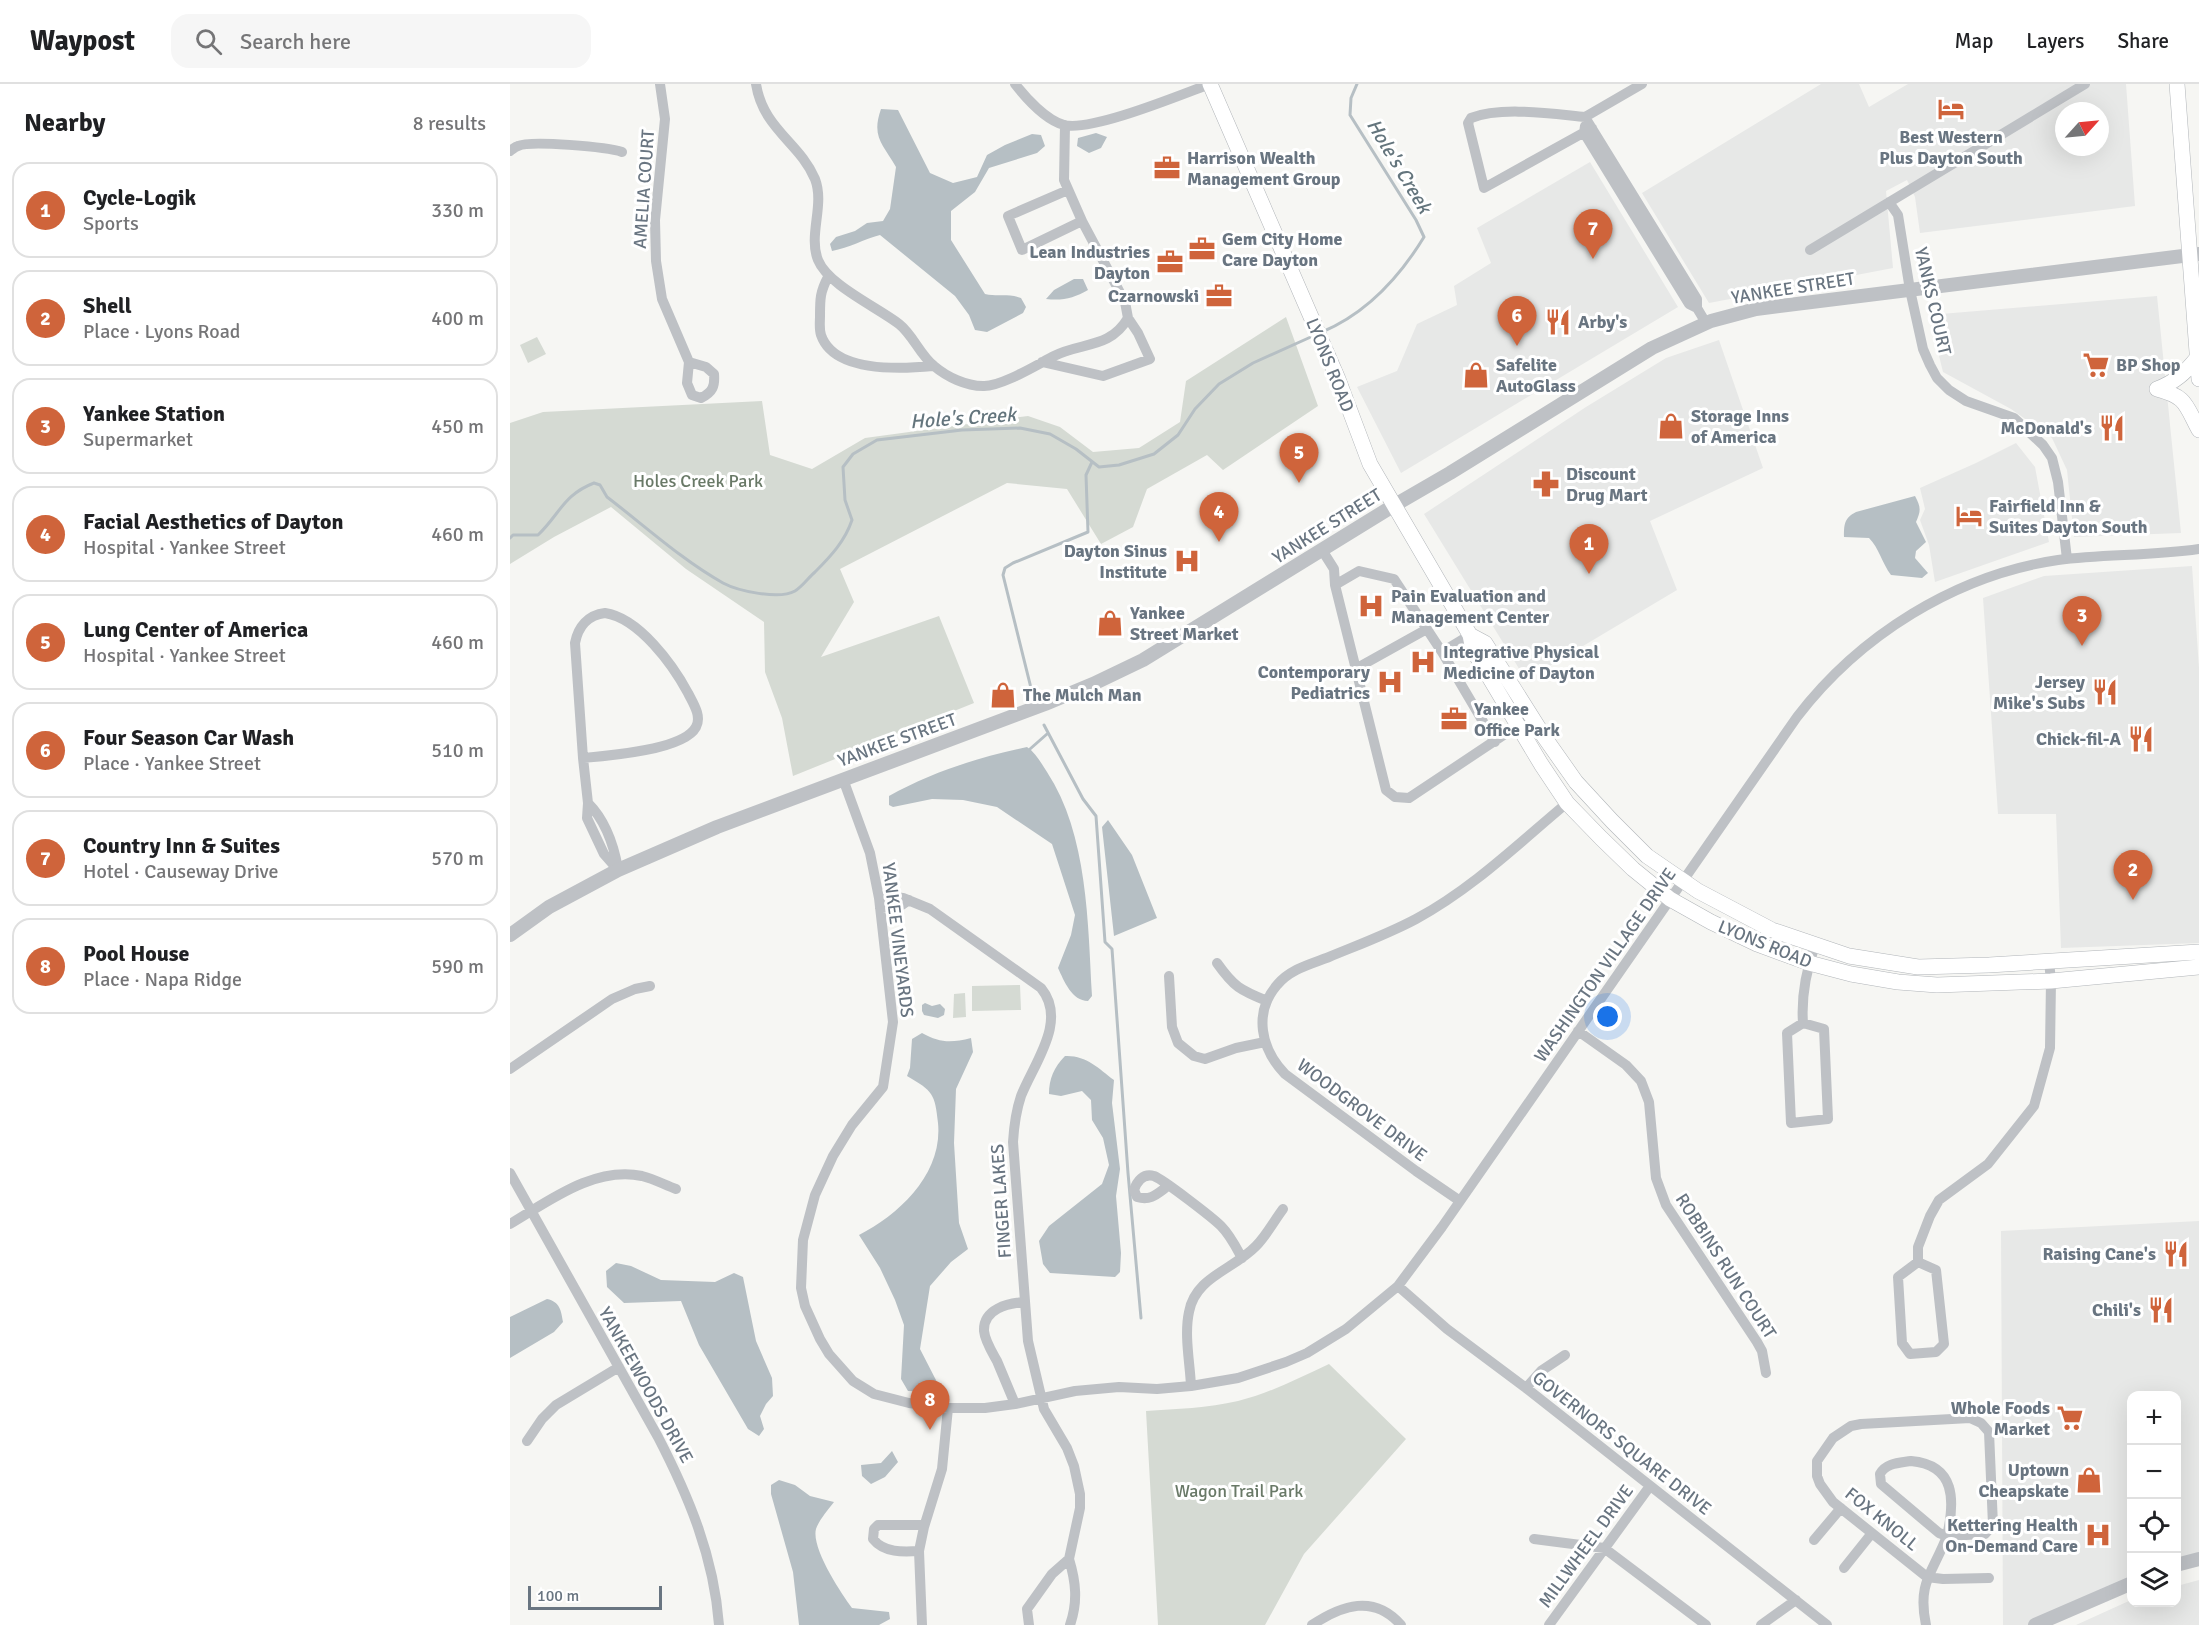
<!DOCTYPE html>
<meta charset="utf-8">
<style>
body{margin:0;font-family:Signika,sans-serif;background:#f6f6f6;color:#202124}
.controls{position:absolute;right:18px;bottom:18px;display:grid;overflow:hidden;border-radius:12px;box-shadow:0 6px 24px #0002}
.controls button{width:54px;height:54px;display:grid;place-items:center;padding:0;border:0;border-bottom:2px solid #e0e0e0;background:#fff;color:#202124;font:30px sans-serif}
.compass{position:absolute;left:1545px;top:18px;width:54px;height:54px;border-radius:50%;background:#fff;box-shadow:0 6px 24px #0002;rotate:63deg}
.scale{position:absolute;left:18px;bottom:15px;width:134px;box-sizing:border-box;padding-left:6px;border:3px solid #697581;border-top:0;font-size:16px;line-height:21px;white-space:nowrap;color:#697581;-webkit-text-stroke:4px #fff;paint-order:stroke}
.you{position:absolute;left:1098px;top:933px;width:21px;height:21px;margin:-15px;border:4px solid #fff;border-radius:50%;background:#1a73e8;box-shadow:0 0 0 9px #1a73e833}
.badge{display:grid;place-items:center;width:39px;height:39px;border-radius:50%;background:#cf643b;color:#fff;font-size:20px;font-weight:700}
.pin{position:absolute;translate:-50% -50px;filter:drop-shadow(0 2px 3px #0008)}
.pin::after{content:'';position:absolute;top:32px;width:21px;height:18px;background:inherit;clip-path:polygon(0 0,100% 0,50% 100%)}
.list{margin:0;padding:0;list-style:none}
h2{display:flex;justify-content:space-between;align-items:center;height:78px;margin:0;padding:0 24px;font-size:26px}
h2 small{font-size:20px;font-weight:400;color:#757577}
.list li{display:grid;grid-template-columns:39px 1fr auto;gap:18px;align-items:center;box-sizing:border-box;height:96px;margin:0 12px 12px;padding:0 12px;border:2px solid #e0e0e0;border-radius:18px}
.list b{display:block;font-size:22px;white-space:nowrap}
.list p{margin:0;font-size:20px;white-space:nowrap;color:#757577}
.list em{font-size:20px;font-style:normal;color:#757577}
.icon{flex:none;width:33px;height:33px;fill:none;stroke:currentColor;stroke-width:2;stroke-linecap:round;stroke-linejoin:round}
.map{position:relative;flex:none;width:1689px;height:1541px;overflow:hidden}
header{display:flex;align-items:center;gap:36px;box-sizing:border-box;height:84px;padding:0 30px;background:#fff;border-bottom:2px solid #e0e0e0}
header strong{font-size:28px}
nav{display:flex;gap:33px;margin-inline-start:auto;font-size:21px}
.search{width:420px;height:54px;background:#f6f6f6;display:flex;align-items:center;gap:15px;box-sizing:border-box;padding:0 21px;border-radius:18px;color:#757577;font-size:22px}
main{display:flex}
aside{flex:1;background:#fff}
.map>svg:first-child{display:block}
</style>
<header>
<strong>Waypost</strong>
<div class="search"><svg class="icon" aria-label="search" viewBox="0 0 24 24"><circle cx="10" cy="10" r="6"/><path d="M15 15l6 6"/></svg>Search here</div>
<nav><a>Map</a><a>Layers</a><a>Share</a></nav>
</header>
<main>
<aside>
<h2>Nearby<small>8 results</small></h2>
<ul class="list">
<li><span class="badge">1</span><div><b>Cycle-Logik</b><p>Sports</p></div><em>330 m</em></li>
<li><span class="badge">2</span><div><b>Shell</b><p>Place · Lyons Road</p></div><em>400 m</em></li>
<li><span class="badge">3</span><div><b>Yankee Station</b><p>Supermarket</p></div><em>450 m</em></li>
<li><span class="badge">4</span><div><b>Facial Aesthetics of Dayton</b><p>Hospital · Yankee Street</p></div><em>460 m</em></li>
<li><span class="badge">5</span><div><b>Lung Center of America</b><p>Hospital · Yankee Street</p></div><em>460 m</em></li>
<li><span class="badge">6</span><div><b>Four Season Car Wash</b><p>Place · Yankee Street</p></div><em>510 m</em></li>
<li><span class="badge">7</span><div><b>Country Inn &amp; Suites</b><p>Hotel · Causeway Drive</p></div><em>570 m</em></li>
<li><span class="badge">8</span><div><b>Pool House</b><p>Place · Napa Ridge</p></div><em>590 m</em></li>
</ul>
</aside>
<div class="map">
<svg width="1689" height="1541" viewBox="0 0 1689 1541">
<rect width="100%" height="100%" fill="#f6f6f3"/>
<path fill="#e7e8e7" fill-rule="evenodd" d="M1311 0H1349L1359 23 1398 0H1616L1625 122 1410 149 1405 113 1397 96 1376 107 1383 184 1199 219 1132 109ZM1554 27H1590V63H1554Z
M1080 78 1168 223 891 389 847 303 887 287 907 240 947 221 944 202 981 179 967 144Z
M1647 212 1671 449 1564 453 1557 386 1542 354 1501 325 1433 288 1419 231Z
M1209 256 1253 384 1140 437 1167 506 1016 596 914 430 1076 323 1156 274Z
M1506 359 1525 383 1539 458 1425 498 1419 461 1410 436 1415 425 1410 404 1466 379Z
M1682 482 1689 584V859L1551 864 1546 730H1488L1473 514 1534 492Z
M1689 1137V1475L1667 1481 1666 1312H1622L1621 1499 1525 1541H1493L1491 1147Z
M1689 1496V1541H1566L1621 1516 1622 1518H1666L1667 1502Z"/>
<path fill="#d5dad3" d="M776 233 808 322 713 386 697 371 637 405 623 443 591 460 557 405 497 399 330 485 344 518 311 573 429 532 464 619 283 692 272 634 255 588 254 538 176 485 101 423 44 453 0 480V339L33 328 252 317 260 371 302 385 355 354 518 332 550 343 583 368 629 364 670 338 676 297Z
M27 253 36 270 18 279 10 261Z
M510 901 511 926 462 927V902Z
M455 909 456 933 443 934 444 910Z
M819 1280 896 1355 794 1470 755 1541H648L636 1327C666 1325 698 1324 728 1317 760 1309 789 1294 819 1280Z"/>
<path fill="#b6bfc4" d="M371 25 388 26 420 89 443 99 467 93 477 71 495 61 522 50 531 51 535 62 527 69 479 84 465 108 441 127V156L475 210C488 213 498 209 511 214L516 223 513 229 477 248 465 246 459 231 445 212 370 151C354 155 339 164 322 167L320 160 326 153 345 147 357 139 373 137 380 125 386 83C373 60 361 53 371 25Z
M586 49 597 53 591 64 579 69 567 62 568 54Z
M564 195H573L578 206C564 214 553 217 536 215L544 206Z
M1405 412C1411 423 1411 427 1406 438L1416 458 1406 467 1405 474 1418 489 1412 494 1381 491C1372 479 1369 464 1359 454L1334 453C1334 441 1334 434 1346 428Z
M517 663C526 669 531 679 537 688 578 750 578 840 582 912L578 917C562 917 554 897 548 884L561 851 565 831 542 760 487 723 453 716 422 715 383 723 379 721V712C422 688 469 673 517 663Z
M598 736 622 771 647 834 604 852 592 743Z
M415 919 422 922 430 920 435 925 434 931 428 934 414 931 412 927V921Z
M412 949C430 959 441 959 461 954L463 968 446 1005 444 1059 449 1139 458 1165 441 1178 420 1202 410 1265 428 1300 422 1308 398 1307 391 1295 394 1241 385 1216 370 1184 349 1151C390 1130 433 1089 428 1039 425 1010 423 1007 397 992L400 984 402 955Z
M555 972C576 971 588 984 604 996L602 1019 610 1085 606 1112 611 1169 610 1188 605 1193 540 1189 533 1180 529 1157 539 1142 592 1100 599 1081 593 1054 582 1036 581 1016 572 1007 551 1012 539 1010C539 995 544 983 555 972Z
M106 1179 121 1182 151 1196 205 1198 224 1189 233 1193 246 1257 262 1294 263 1312 256 1320 250 1332 254 1345 249 1352 238 1345 189 1261 171 1217 114 1219 97 1203 96 1187Z
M37 1215C50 1218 51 1226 53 1238L44 1248 0 1274V1233Z
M382 1367 388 1378 375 1393 361 1400 352 1392 351 1381 371 1379Z
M269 1396 285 1401 300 1412 324 1418C318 1426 309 1436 306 1445 301 1464 331 1509 342 1524L379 1528 380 1535 369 1541H289L283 1488 261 1410V1401Z"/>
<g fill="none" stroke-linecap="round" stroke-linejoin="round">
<path stroke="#b6bfc4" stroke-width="3" d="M812 248C857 229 889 194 914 153L906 136 840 31 841 14 847 0
M0 454 3 451H28C50 430 53 411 84 399L90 401 97 413C135 442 172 476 213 499 228 507 269 516 285 507 292 503 299 493 305 488 321 472 335 457 342 436L335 416 333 383 343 370 367 356 452 346 510 344 540 350 566 365 589 383 609 381 644 370 668 351 685 325 709 300 743 279 803 252
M521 604 493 491 495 484 503 479 578 448 576 391 582 378
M534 641 573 715 586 732 595 858 602 865 618 1089 631 1234
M520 665 537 650"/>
<g stroke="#b1b5b9" stroke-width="16">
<path id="secondary" d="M700 0 828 295 860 380 960 551 963 566 1031 680 1057 719 1091 754 1123 785 1160 815 1201 838 1247 860 1299 879 1341 890 1388 898 1427 901 1541 897 1689 883
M1667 0 1689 295
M1647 305C1677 313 1675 320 1689 346
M1647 305C1665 298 1675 289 1687 274
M960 551 975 559 1035 654 1066 698 1102 737 1137 772 1188 807 1262 846 1339 872 1408 883 1479 881 1689 868"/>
</g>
<path stroke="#bec1c5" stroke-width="10" d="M150 0 155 35 145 136 146 177 152 215 179 278 177 299 182 311 191 314C203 308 205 302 204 290L196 283 179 278
M246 0C253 45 290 59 305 95 315 121 298 151 308 176 318 201 367 223 389 240 403 251 410 271 424 282 437 293 456 302 473 302 491 303 528 280 544 272 571 258 600 265 618 234L615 218 572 137 554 96 555 41
M505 0C516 14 536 36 554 41 581 48 670 11 700 0
M1075 33C1043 30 991 22 961 34L958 39 974 104 1082 44
M1075 33 1132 0
M1078 38 1187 215V224L1196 239
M1075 42 1074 49 1179 220 1187 224
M0 67C3 65 5 63 8 62 20 56 98 63 112 68
M558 106 498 132 512 166 572 137
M1379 118 1388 131 1400 206 1413 265 1420 281 1427 294 1439 306 1456 317 1504 334 1533 361 1542 374 1548 398 1557 475
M1300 166 1575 0
M318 193C310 208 310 215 310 232 310 238 309 245 311 251 324 289 392 285 423 282
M532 278 593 292 640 275 628 249 618 234
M812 466 824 485 825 501 876 706 885 713 899 714 1007 642
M825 501 849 487 884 495 932 568 985 658
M95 529C129 534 163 581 178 609 183 619 192 632 186 643 174 666 97 672 73 674L65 559C68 543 78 531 95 529Z
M932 568 960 551
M847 584 917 545
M73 674 78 719 77 734 94 770 108 786
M333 695 360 769 369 814 383 938 373 1003 342 1041 323 1072 305 1111 293 1156 291 1204 295 1222 310 1255 319 1270 343 1297 364 1310 399 1319 438 1324H475L505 1320 565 1307 609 1303 647 1305 681 1302 728 1294 776 1278 797 1269 836 1245 888 1202 932 1143 1287 633C1349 552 1445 491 1548 476 1594 470 1642 472 1689 465
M78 719C95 736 104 762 108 785
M369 814 384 813 393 814 420 825 531 904C558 937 524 979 511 1012 506 1027 504 1042 503 1058L518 1257 534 1325 557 1364 564 1382 570 1410V1424L559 1475 542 1490 517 1525 519 1541
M370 824 392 821 399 816
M707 879C724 903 730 906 757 917
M659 892 662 943 668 959 684 972 695 975 726 964 755 958
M1293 939 1314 945 1318 1035 1281 1039 1277 949 1293 939C1291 911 1296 887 1305 861
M1068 947 1116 981 1131 997 1139 1018 1146 1094 1156 1121 1247 1258 1252 1267 1256 1289
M0 985 102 915 125 905 140 902
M0 1089 148 1353C179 1413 204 1473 209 1541
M658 1102C647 1110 641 1117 627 1113L624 1106C627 1097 633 1089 644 1092 654 1096 703 1134 711 1142 720 1151 726 1163 732 1174
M950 1117 906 1087 775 990C751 965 743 929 767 901 780 885 801 880 819 873 848 861 878 850 906 835 962 805 1009 759 1057 719
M0 1140C39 1117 84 1082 132 1092 144 1095 155 1101 166 1105
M1408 1178 1388 1193 1392 1259 1400 1270 1426 1268 1434 1260 1426 1186 1408 1178V1163L1420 1132 1429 1116 1478 1080 1524 1022 1540 964 1541 897 1539 877
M888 1202 937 1245 1016 1304 1317 1541
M681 1302C680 1279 674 1251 679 1228 685 1193 723 1186 746 1162 756 1152 764 1137 773 1125
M1016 1304 1031 1287 1055 1271
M505 1320C499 1306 493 1291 487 1277 482 1268 475 1257 474 1247 473 1225 498 1219 515 1218
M17 1357 32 1335 46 1321 109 1283
M1401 1377C1446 1381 1445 1417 1437 1452L1429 1449 1371 1400 1370 1390C1376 1379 1389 1379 1401 1377Z
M1024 1455 1094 1464 1196 1541
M1304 1456 1331 1424
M409 1467C393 1468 374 1469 363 1455L364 1445 368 1441H414
M559 1475C566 1498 568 1518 560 1541
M1334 1484 1362 1449
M412 1541 409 1467 414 1443 432 1385 438 1324
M802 1541C832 1521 864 1510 891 1541
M1039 1541 1140 1402
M1251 1541 1286 1516
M1416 1541C1407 1498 1423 1489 1437 1452L1475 1450 1483 1441 1479 1348 1471 1339 1460 1334 1351 1340 1341 1342 1323 1354 1307 1377V1392L1310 1400 1323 1418 1417 1493 1433 1495 1479 1494"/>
<path stroke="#bec1c5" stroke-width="14" d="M0 851 39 823 108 786 207 743 535 620 583 600 633 576 883 422 940 389 1142 264 1201 237 1246 225 1689 170
M1666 1481 1689 1475
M1525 1541 1622 1499"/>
<use href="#secondary" stroke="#fff" stroke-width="15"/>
</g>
<defs>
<g id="hotel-bare" transform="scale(2.07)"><path d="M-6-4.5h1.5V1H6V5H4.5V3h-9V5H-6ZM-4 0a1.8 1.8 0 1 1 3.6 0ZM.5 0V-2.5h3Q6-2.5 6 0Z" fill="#cf643b" stroke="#fff" stroke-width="2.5" paint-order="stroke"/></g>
<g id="office-bare" transform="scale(2.07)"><path d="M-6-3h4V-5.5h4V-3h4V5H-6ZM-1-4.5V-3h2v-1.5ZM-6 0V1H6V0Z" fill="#cf643b" stroke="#fff" stroke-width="2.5" paint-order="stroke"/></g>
<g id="restaurant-bare" transform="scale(2.07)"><path d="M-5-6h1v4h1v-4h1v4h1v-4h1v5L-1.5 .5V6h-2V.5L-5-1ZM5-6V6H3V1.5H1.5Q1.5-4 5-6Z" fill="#cf643b" stroke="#fff" stroke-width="2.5" paint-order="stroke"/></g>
<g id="supermarket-bare" transform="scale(2.07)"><path d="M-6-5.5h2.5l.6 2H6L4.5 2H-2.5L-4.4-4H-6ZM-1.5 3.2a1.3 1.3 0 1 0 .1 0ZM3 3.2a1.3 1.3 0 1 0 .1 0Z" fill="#cf643b" stroke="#fff" stroke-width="2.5" paint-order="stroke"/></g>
<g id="shop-bare" transform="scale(2.07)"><path d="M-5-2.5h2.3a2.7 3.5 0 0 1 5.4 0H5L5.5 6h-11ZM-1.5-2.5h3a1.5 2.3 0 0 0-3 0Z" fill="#cf643b" stroke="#fff" stroke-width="2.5" paint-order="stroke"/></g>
<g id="pharmacy-bare" transform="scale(2.07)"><path d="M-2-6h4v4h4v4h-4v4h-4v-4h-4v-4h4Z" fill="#cf643b" stroke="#fff" stroke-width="2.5" paint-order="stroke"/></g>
<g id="hospital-bare" transform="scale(2.07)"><path d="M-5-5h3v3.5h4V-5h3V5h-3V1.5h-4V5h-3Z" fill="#cf643b" stroke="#fff" stroke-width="2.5" paint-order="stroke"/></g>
</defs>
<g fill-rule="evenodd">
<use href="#hotel-bare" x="1441" y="25"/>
<use href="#office-bare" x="657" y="84"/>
<use href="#office-bare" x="692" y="165"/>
<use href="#office-bare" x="660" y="178"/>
<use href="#office-bare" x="709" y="212"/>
<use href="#restaurant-bare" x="1048" y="238"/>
<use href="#supermarket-bare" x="1586" y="281"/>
<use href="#shop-bare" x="966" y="291"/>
<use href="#shop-bare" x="1161" y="342"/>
<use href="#restaurant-bare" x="1602" y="344"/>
<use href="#pharmacy-bare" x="1036" y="400"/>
<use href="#hotel-bare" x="1459" y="432"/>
<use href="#hospital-bare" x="677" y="477"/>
<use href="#hospital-bare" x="861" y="522"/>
<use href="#shop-bare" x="600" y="539"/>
<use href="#hospital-bare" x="913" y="578"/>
<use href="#hospital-bare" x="880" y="598"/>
<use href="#restaurant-bare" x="1595" y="608"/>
<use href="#shop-bare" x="493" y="611"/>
<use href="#office-bare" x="944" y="635"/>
<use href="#restaurant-bare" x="1631" y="655"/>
<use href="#restaurant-bare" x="1666" y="1170"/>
<use href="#restaurant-bare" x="1651" y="1226"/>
<use href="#supermarket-bare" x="1560" y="1334"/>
<use href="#shop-bare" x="1579" y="1396"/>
<use href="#hospital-bare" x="1588" y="1451"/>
</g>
<g text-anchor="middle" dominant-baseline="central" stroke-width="6" stroke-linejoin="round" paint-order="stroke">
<g font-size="18" font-weight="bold" fill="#697581" stroke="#fff" text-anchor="start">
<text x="1441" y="53" text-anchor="middle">Best Western<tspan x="1441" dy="21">Plus Dayton South</tspan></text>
<text x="677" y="74">Harrison Wealth<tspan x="677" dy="21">Management Group</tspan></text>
<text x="712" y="155">Gem City Home<tspan x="712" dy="21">Care Dayton</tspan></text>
<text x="640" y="168" text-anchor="end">Lean Industries<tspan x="640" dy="21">Dayton</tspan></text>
<text x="689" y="212" text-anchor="end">Czarnowski</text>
<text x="1068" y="238">Arby's</text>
<text x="986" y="281">Safelite<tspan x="986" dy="21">AutoGlass</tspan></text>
<text x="1606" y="281">BP Shop</text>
<text x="1181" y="332">Storage Inns<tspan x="1181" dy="21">of America</tspan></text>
<text x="1582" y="344" text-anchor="end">McDonald's</text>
<text x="1056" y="390">Discount<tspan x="1056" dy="21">Drug Mart</tspan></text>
<text x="1479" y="422">Fairfield Inn &amp;<tspan x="1479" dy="21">Suites Dayton South</tspan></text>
<text x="657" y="467" text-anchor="end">Dayton Sinus<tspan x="657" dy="21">Institute</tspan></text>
<text x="881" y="512">Pain Evaluation and<tspan x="881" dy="21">Management Center</tspan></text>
<text x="620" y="529">Yankee<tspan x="620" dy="21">Street Market</tspan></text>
<text x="933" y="568">Integrative Physical<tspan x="933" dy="21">Medicine of Dayton</tspan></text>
<text x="860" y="588" text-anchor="end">Contemporary<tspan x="860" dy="21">Pediatrics</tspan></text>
<text x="1575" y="598" text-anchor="end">Jersey<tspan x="1575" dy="21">Mike's Subs</tspan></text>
<text x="513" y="611">The Mulch Man</text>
<text x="964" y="625">Yankee<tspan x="964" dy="21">Office Park</tspan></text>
<text x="1611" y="655" text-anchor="end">Chick-fil-A</text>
<text x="1646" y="1170" text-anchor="end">Raising Cane's</text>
<text x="1631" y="1226" text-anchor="end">Chili's</text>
<text x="1540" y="1324" text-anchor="end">Whole Foods<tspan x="1540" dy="21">Market</tspan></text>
<text x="1559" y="1386" text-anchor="end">Uptown<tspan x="1559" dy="21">Cheapskate</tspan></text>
<text x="1568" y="1441" text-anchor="end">Kettering Health<tspan x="1568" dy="21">On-Demand Care</tspan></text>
</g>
<g font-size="18" fill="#697581" stroke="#fff">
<text transform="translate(134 105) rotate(-86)">AMELIA COURT</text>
<text transform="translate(1283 204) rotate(-9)">YANKEE STREET</text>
<text transform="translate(1423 217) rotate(77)">YANKS COURT</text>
<text transform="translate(820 281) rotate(68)">LYONS ROAD</text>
<text transform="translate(817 442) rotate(-32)">YANKEE STREET</text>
<text transform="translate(387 656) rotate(-20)">YANKEE STREET</text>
<text transform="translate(388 856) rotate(83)">YANKEE VINEYARDS</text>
<text transform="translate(1255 860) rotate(22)">LYONS ROAD</text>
<text transform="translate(1095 881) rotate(-55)">WASHINGTON VILLAGE DRIVE</text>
<text transform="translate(852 1026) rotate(37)">WOODGROVE DRIVE</text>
<text transform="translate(491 1117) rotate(-94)">FINGER LAKES</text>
<text transform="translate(1216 1182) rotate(57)">ROBBINS RUN COURT</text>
<text transform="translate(136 1301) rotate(61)">YANKEEWOODS DRIVE</text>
<text transform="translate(1112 1359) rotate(38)">GOVERNORS SQUARE DRIVE</text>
<text transform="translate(1372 1435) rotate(39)">FOX KNOLL</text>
<text transform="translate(1076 1462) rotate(-54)">MILLWHEEL DRIVE</text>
</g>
<g font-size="18" fill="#697967" stroke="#fff">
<text x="188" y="397">Holes Creek Park</text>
<text x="729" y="1407">Wagon Trail Park</text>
</g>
<g font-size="20" font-style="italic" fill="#64757d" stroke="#fff">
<text transform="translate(889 82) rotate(59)">Hole's Creek</text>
<text transform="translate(453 334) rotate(-4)">Hole's Creek</text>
</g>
</g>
</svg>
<div class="controls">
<button>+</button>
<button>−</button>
<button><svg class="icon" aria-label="locate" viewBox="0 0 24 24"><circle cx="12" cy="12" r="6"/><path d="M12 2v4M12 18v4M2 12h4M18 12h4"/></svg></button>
<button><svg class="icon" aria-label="layers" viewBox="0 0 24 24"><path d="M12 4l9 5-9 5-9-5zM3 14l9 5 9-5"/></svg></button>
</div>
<svg class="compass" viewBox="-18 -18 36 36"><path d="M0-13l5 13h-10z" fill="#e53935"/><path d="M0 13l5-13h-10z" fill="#757577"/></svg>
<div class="scale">100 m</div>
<div class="you"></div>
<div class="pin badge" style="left:1079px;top:490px">1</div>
<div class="pin badge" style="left:1623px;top:816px">2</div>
<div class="pin badge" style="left:1572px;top:562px">3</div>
<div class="pin badge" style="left:709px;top:458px">4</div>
<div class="pin badge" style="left:789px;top:399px">5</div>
<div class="pin badge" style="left:1007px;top:262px">6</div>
<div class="pin badge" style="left:1083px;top:175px">7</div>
<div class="pin badge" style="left:420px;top:1346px">8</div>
</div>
</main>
